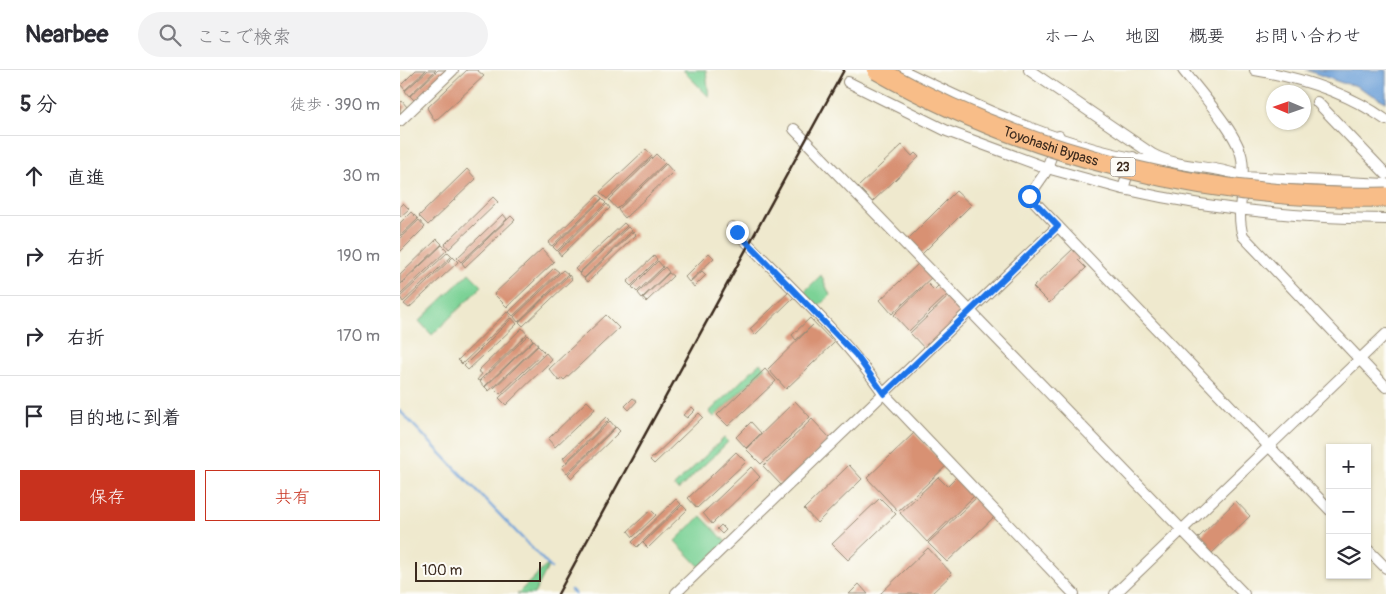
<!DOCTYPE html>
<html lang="ja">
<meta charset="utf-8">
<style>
body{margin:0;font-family:Pangolin,"Klee One",sans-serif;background:#f2f2f3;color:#2b2b33}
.controls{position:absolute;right:15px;bottom:15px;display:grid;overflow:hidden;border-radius:0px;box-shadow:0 1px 4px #0004}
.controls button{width:45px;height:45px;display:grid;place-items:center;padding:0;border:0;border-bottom:1px solid #e1e1e2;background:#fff;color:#2b2b33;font:25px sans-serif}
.compass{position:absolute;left:866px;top:15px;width:45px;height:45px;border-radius:50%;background:#fff;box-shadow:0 1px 4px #0004;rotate:272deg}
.scale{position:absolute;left:15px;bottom:12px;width:126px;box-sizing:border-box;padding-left:5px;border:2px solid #3b2a1e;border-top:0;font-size:14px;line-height:18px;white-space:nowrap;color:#3b2a1e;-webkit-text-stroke:4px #fdfcf7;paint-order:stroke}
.stop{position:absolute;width:15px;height:15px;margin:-11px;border:4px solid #1a73e8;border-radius:50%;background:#fff}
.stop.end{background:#1a73e8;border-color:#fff;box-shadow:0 1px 5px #0008}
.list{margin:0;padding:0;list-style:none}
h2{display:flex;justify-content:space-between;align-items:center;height:65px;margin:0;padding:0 20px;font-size:21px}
h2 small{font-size:16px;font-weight:400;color:#7c7c81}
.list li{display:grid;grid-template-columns:32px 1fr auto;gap:15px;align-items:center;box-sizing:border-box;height:80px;padding:0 20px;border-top:1px solid #e1e1e2}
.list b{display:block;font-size:19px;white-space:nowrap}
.list em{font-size:16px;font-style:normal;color:#7c7c81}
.actions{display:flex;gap:10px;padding:15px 20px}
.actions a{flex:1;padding:11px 0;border:1px solid #c8321e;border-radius:0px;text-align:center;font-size:18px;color:#c8321e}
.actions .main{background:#c8321e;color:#fff}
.icon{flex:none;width:28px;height:28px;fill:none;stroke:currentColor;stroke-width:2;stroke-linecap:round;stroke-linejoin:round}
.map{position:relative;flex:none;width:986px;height:524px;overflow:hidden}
header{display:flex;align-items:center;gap:30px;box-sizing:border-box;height:70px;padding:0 25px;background:#fff;border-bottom:1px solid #e1e1e2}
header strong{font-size:24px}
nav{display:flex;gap:28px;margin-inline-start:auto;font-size:18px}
.search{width:350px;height:45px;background:#f2f2f3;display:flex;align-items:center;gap:12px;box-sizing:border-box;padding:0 18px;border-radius:28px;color:#7c7c81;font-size:19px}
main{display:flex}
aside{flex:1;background:#fff}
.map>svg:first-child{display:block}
</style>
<header>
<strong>Nearbee</strong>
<div class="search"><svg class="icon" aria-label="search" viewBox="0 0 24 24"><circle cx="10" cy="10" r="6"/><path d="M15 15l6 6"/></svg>ここで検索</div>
<nav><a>ホーム</a><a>地図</a><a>概要</a><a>お問い合わせ</a></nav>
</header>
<main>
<aside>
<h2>5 分<small>徒歩 · 390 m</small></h2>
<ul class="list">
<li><svg class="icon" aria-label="ahead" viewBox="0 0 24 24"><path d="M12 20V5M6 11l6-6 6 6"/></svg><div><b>直進</b></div><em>30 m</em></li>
<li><svg class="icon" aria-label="right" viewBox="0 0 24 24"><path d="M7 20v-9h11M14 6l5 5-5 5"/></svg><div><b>右折</b></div><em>190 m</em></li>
<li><svg class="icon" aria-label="right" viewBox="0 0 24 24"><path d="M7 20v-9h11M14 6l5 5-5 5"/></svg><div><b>右折</b></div><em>170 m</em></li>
<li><svg class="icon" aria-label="arrive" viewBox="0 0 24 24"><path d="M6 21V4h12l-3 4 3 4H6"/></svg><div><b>目的地に到着</b></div></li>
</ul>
<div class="actions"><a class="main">保存</a><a>共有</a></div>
</aside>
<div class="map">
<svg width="986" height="524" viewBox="0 0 986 524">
<rect width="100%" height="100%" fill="#fdfcf7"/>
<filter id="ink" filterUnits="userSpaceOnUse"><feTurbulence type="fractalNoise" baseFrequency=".02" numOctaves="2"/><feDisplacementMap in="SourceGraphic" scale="10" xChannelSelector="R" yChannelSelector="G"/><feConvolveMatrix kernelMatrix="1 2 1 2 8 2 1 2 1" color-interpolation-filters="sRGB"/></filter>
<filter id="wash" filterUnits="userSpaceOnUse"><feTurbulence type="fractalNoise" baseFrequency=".0096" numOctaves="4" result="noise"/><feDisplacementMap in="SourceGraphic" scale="20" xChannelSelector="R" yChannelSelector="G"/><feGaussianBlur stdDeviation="1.12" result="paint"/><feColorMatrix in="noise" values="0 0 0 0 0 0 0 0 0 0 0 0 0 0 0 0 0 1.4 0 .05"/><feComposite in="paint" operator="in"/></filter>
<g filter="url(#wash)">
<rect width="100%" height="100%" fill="#efe9ce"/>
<path fill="#7cd296" stroke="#5c7e5a" d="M283 0H306L309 27Z
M69 203 82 216 32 265 19 251Z
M421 205 430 225 416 239 402 224Z
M360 293 365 298 314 347 309 342Z
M324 368 328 372 278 420 274 416Z
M301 446 326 472 300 497 275 471Z
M146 496 148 497 134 524H117Z"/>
<path fill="#6da0d8" stroke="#54657b" d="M906 0H986V32L954 15 942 13Z"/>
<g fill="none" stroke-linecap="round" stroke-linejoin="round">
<path stroke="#6da0d8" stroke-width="2.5" d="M0 341 151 498
M171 520 175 524"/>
</g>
<g id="blocks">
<path fill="#d89173" d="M16 0H26L5 20 1 15Z
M28 0H36L9 26 5 21Z
M38 0H48L15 31 10 26Z
M67 0H77L84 6 35 51 27 38Z
M2 31 7 37 0 44V33Z
M502 75 512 86 515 83 519 87 472 132 458 117Z
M246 79 252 86 207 129 200 122Z
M256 84 265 93 217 139 209 130Z
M266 94 273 102 225 148 218 140Z
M67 99 76 109 28 155 19 146Z
M556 121 571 135 522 184 508 169Z
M198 125 202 128 152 176 148 173Z
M93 127 98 132 49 179 45 174Z
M202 129 206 133 157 181 153 177Z
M3 133 9 139 0 147V136Z
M207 134 210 138 161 186 158 182Z
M11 142 18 149 0 166V153Z
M103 144 107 149 61 192 57 188Z
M111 146 115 150 65 197 62 193Z
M19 150 25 157 0 182V168Z
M224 153 227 156 179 203 175 199Z
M228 157 232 161 184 208 179 204Z
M233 162 236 165 188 212 184 209Z
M37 169 42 174 0 214V205Z
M42 175 47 180 0 225V215Z
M674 178 682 186 678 190 686 198 649 233 633 217Z
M142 179 154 192 107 237 94 224Z
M48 182 52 186 3 232 0 227Z
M309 183 314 188 289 212 285 207Z
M254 186 257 190 231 216 227 212Z
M53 187 58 192 9 238 4 234Z
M258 191 263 197 237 222 232 217Z
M519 193 532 207 492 244 480 230Z
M265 197 269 202 242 228 238 223Z
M154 198 159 202 113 246 109 242Z
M163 200 168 204 118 252 114 247Z
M302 201 306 205 294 217 290 212Z
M269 203 273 206 246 232 243 228Z
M169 205 172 209 123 256 119 252Z
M527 213 534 220 540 214 549 223 509 261 494 245Z
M389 222 394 227 355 265 350 259Z
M550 225 566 242 526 280 510 263Z
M107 242 111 247 62 294 58 290Z
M206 245 219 258 164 310 162 308 159 311 149 299Z
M112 248 117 254 68 300 64 296Z
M410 248 434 273 386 319 368 299 413 255 396 270 392 265Z
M122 258 127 264 79 311 77 310 82 304 78 301Z
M128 265 133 270 84 317 80 312Z
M134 270 138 275 89 321 85 317Z
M138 276 144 282 100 324 94 318Z
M146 283 152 290 106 335 99 328Z
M365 299 376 311 328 356 317 345Z
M233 328 237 331 229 340 225 336Z
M187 331 195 339 155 377 148 369Z
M395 331 410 347 361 394 346 379Z
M292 337 295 340 287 348 283 345Z
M299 343 303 347 254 394 250 390Z
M206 347 209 350 166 392 163 388Z
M412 349 431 369 382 416 363 396Z
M210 351 215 357 167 403 162 397Z
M351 352 361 363 346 378 336 367Z
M216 357 220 361 172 408 168 404Z
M514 363 546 396 498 441 467 408Z
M336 382 346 392 297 438 288 428Z
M449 395 462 409 417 453 404 439Z
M351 397 360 407 312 454 303 443Z
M538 407 547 416 556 407 574 426 527 472 500 443Z
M480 428 496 444 448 490 432 474Z
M576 428 594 447 547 492 528 473Z
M276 429 281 434 237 477 232 472Z
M836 431 850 446 811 484 797 469Z
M282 435 287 440 248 478 243 473Z
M251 440 256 445 233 467 228 461Z
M321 455 326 460 322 464 317 459Z
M528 478 552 504 531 524H480Z
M459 514 468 524H449Z"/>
</g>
</g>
<g filter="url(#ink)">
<use href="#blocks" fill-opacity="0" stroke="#958a76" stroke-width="1"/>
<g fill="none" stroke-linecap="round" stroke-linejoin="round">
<g stroke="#958a76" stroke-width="12">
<path id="street" d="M502 0C583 40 671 81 762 93
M629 0 752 84C781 100 814 94 843 107L986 114
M783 0C799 21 839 65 842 89 846 114 835 142 843 166L986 317
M855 0C902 8 947 22 986 50
M448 12 547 61 647 98 723 119 733 87
M917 32 986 104
M0 51 53 0
M394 59 844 524
M659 66 645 103 629 126 930 440
M723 119C810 139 897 148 986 149
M332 157C384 212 441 262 484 324L674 524
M967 479 986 498
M276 523 658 156
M715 524 986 264"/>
</g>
<use href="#street" stroke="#fff" stroke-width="10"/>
<path stroke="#3b2a1e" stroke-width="2.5" d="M158 524 444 0"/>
<g stroke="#958a76" stroke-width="21" stroke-linecap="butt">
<g id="highway-bridge">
<path id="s1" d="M477 0C630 87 810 131 986 127"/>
</g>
</g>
<use href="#highway-bridge" stroke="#f8bd88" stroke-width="19"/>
</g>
</g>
<g fill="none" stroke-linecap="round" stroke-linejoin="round" filter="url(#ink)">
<path stroke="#1a73e8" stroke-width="6" d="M337 162 456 285 484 324 658 156 629 126"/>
</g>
<g text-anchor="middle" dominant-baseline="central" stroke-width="4" stroke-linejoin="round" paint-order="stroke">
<rect fill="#fdfcf7" stroke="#75695f" stroke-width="1" x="710.5" y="87.5" width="25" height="19" rx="4"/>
<g font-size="12" font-weight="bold" fill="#3b2a1e">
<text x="723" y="97">23</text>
</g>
<g font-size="14" fill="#3b2a1e" stroke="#fdfcf7">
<text stroke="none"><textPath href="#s1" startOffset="190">Toyohashi Bypass</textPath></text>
</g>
</g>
</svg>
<div class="controls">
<button>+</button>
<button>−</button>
<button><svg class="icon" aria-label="layers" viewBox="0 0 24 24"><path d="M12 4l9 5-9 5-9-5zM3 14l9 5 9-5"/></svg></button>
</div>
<svg class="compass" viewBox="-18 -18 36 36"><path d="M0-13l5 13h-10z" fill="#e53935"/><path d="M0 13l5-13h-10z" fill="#7c7c81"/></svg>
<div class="scale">100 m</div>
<div class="stop" style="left:629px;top:126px"></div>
<div class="stop end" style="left:337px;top:162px"></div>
</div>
</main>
